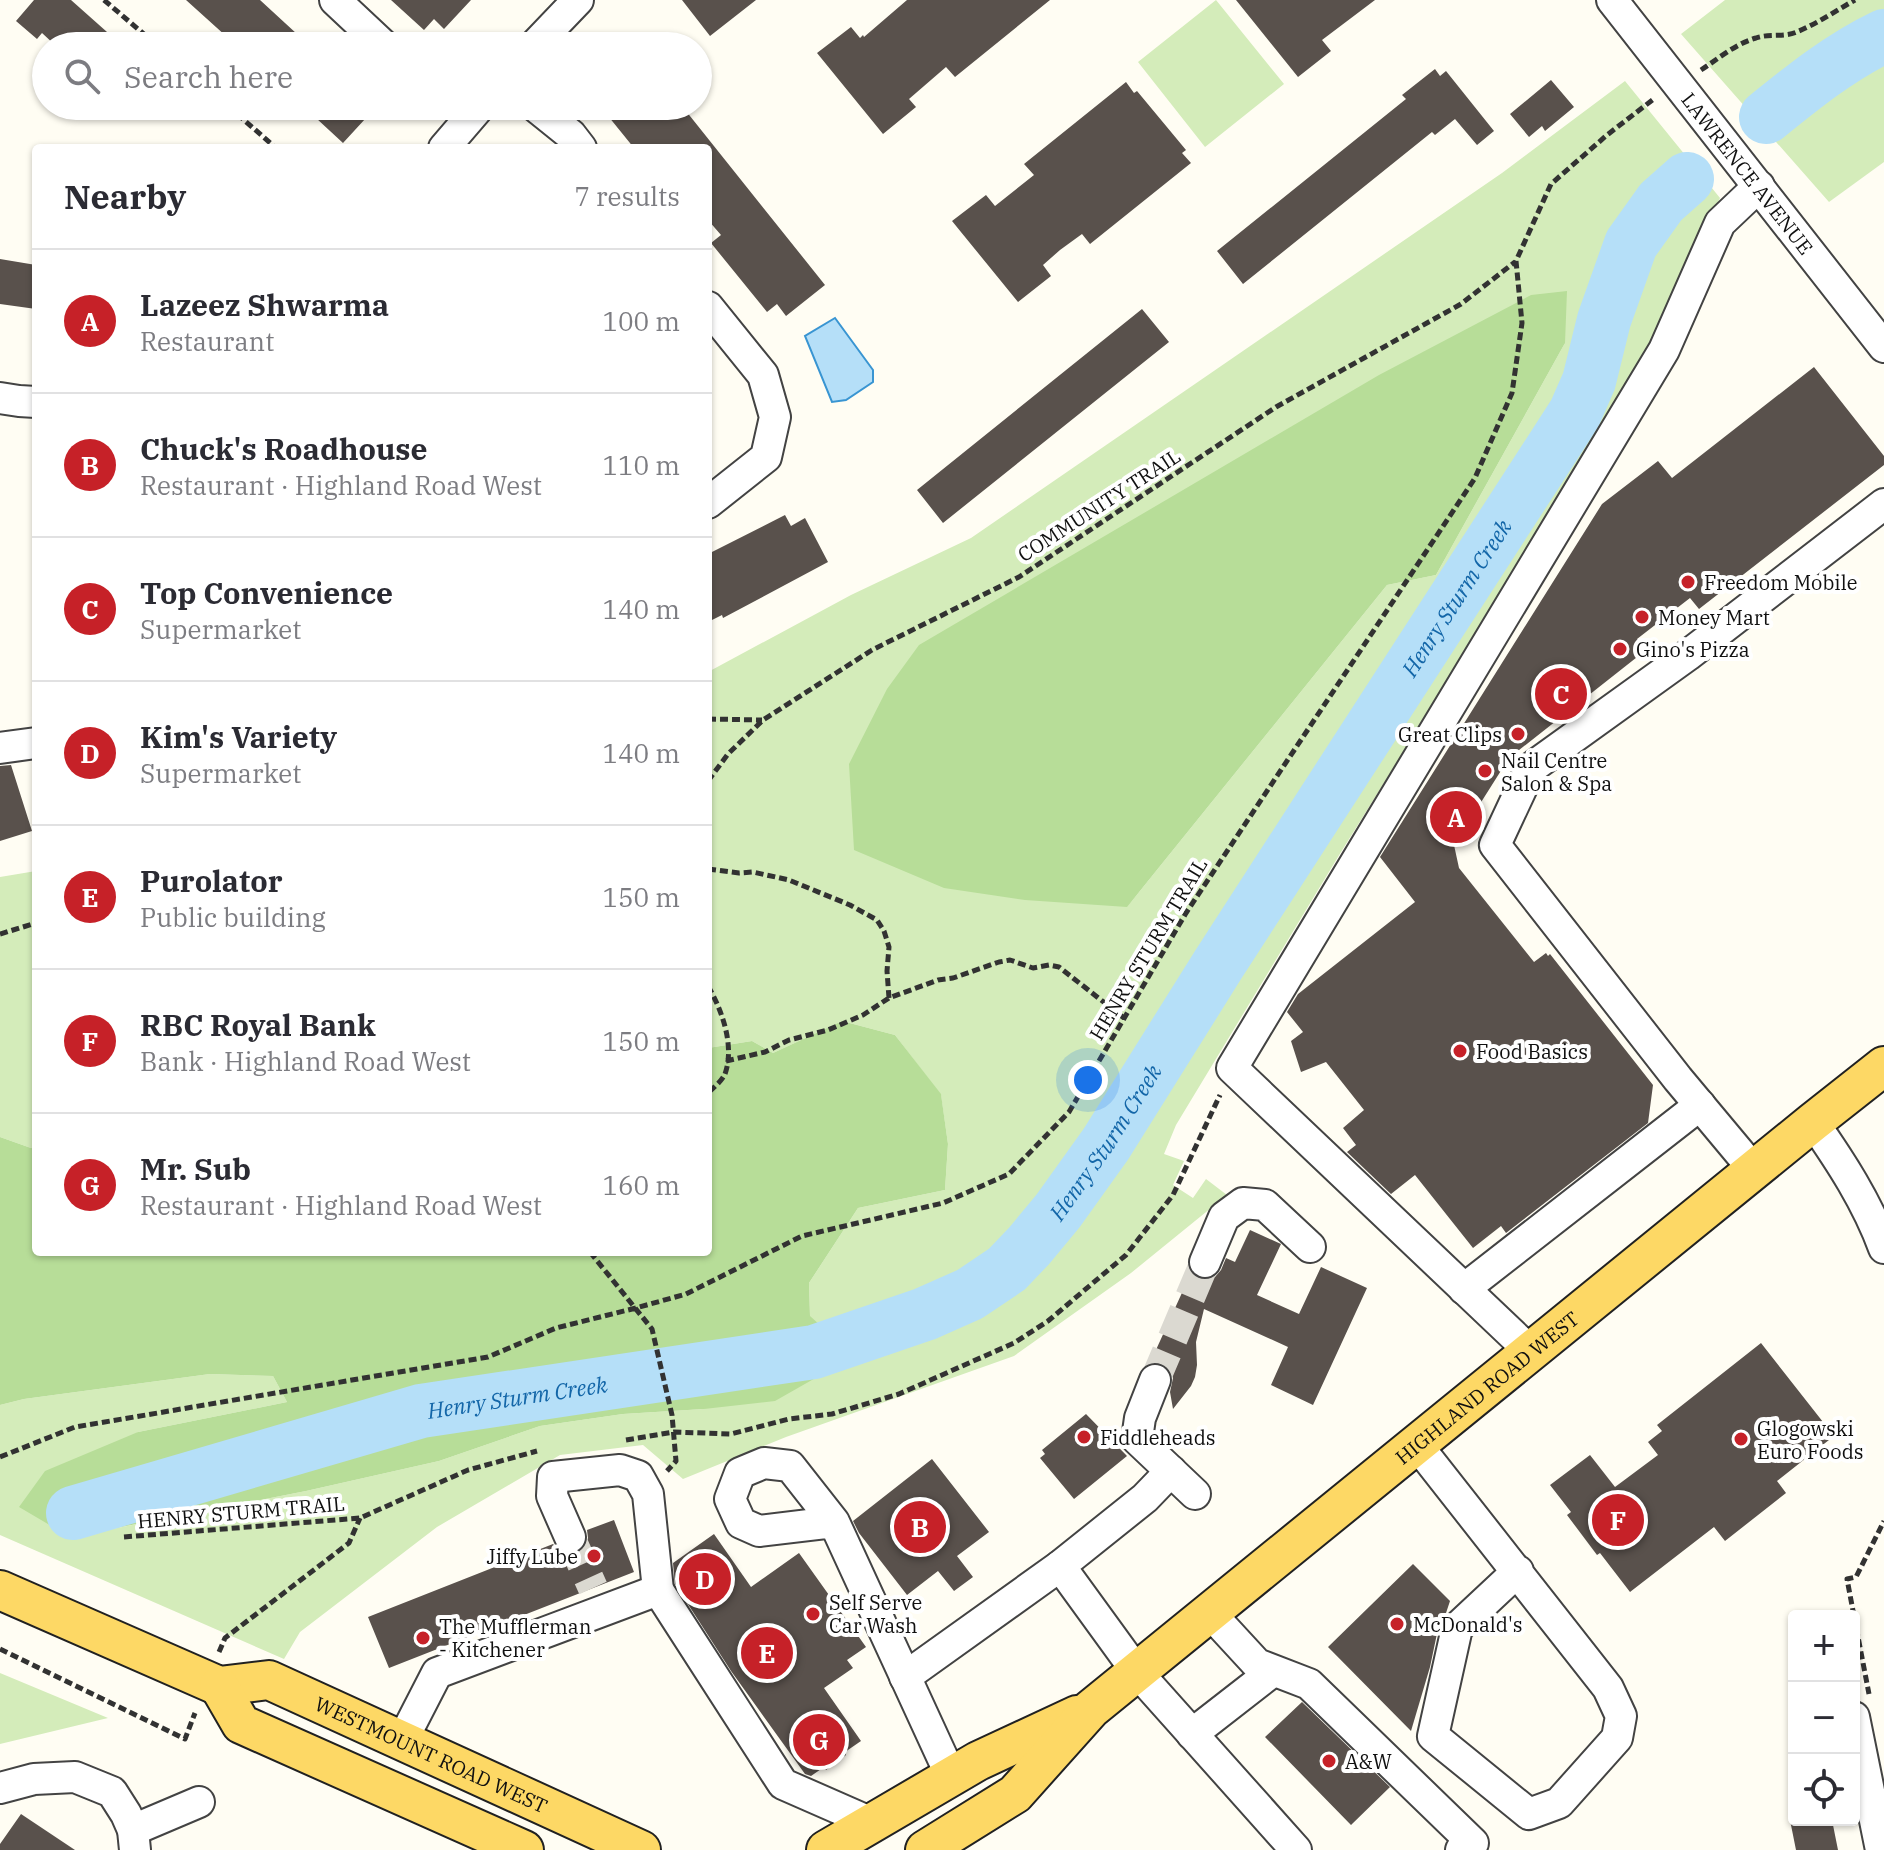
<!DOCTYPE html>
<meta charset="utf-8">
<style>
body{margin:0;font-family:"IBM Plex Serif",serif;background:#f7f7f7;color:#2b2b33}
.controls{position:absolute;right:24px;bottom:24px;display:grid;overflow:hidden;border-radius:8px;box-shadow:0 2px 6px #0004}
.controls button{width:72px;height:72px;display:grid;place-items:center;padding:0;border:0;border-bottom:2px solid #e1e1e2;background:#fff;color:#2b2b33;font:40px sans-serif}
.you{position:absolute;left:1088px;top:1080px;width:28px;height:28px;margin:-20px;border:6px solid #fff;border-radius:50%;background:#1a73e8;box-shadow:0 0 0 12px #1a73e833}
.badge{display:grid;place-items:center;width:52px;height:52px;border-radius:50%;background:#c62128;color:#fff;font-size:26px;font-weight:700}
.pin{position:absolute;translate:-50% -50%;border:4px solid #fff;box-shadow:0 2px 8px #0006}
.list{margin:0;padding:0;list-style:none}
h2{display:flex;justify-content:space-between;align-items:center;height:104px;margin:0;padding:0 32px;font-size:34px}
h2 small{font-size:26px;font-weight:400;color:#7c7c81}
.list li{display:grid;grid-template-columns:52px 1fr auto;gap:24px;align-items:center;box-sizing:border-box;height:144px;padding:0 32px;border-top:2px solid #e1e1e2}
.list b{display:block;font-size:30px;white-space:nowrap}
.list p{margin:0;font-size:26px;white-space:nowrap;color:#7c7c81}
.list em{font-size:26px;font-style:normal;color:#7c7c81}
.icon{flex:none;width:44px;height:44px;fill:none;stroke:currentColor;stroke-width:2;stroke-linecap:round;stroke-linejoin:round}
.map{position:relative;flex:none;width:1884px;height:1850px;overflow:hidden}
.search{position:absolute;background:#fff;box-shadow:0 2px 6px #0004;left:32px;top:32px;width:680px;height:88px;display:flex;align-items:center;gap:20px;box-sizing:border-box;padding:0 28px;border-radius:44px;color:#7c7c81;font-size:30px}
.panel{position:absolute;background:#fff;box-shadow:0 2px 6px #0004;left:32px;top:144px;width:680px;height:1112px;border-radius:8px}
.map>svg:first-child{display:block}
</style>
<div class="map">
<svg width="1884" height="1850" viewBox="0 0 1884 1850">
<rect width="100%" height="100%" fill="#fffdf3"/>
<path fill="#d4ecba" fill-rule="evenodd" d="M1216 0 1284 84 1205 147 1138 62Z
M1725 0H1884V162L1829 202 1681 34Z
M1625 81 1720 198 1635 379 1341 852 1176 1125 1164 1154 1184 1161 1173 1185 1193 1198 1206 1179 1227 1195 1131 1273 1014 1356 786 1437 683 1479 643 1445 560 1455 437 1527 300 1632 284 1659 0 1535V1405L24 1399 210 1374 273 1376 287 1402 138 1432 71 1537 306 1491 439 1461 540 1426 623 1414 704 1409 810 1316 809 1283 858 1208 945 1190 948 1144 941 1095 895 1035 842 1021 773 1053 752 1041 708 1048V672L851 595 971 538 1502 173ZM1565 343 1436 575 1387 585 1127 907Z
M36 871V1145L31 1148 0 1137V877Z
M0 1673 108 1718 0 1744Z"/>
<path fill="#b7dd98" d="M1567 291 1565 343 1436 575 1387 585 1127 907 1025 900 944 888 854 850 849 764 887 689 919 645 1379 375 1531 295Z
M842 1021 895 1035 941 1094 948 1144 945 1190 858 1208 809 1283 810 1316 821 1326 826 1372 775 1401 704 1409 623 1414 540 1426 439 1461 306 1491 70 1537 19 1507 45 1471 138 1432 287 1402 273 1376 210 1374 24 1399 0 1405V1137L31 1148 36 1145V1252H708V1048L752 1041 773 1053Z"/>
<path fill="#b5dff8" stroke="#3995d2" stroke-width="2" d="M835 318 873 370V382L846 400 832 402 805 336Z"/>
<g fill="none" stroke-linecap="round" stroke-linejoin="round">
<g stroke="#b5dff8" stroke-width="54">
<path d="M1766 117C1803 87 1840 57 1884 36"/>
<path id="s1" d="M73 1513 421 1411 814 1352 925 1314 970 1294 1007 1269 1029 1246 1058 1211 1106 1144 1218 965 1575 413 1589 381 1604 320 1631 244 1661 202 1687 179"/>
</g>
</g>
<path fill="#59514c" d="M34 0H71L107 32 95 46H56L42 33 37 39 16 21Z
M186 0H260L310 46H237Z
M391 0H471L444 29 434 19 424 30Z
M682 0H756L710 36Z
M907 0H1050L955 77 946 67 909 99 916 107 883 134 817 53 851 27 860 38 863 35 864 37Z
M1236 0H1375L1322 40 1331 51 1298 77Z
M1435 69 1440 76 1446 71 1494 131 1477 145 1455 119 1435 135 1432 132 1243 284 1217 251 1406 99 1402 95Z
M1551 80 1574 107 1545 131 1542 126 1529 137 1510 114Z
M1126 82 1134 93 1137 91 1186 150 1182 153 1191 163 1090 244 1082 234 1060 250 1043 265 1051 276 1018 302 952 221 986 195 995 206 1034 175 1024 164Z
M303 106H377L343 143Z
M600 106H682L825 285 786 316 777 304 767 312 711 243 721 235 708 220V148H634Z
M0 259 36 265V309L0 304Z
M1142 309 1169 342 943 523 917 490Z
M1814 367 1884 456V465L1699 609 1690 598 1637 639 1646 650 1509 758 1454 845 1459 868 1534 962 1546 953 1548 956 1550 954 1653 1085 1648 1123 1506 1233 1501 1226 1473 1248 1415 1175 1391 1194 1347 1152 1356 1145 1343 1128 1364 1110 1326 1062 1301 1072 1291 1041 1303 1032 1287 1012 1298 994 1415 902 1380 857 1602 504 1658 461 1672 478Z
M785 515 791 526 805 518 828 562 723 618 722 615 708 622V554Z
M11 765 32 831 0 841V766Z
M1250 1230 1281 1244 1257 1295 1299 1314 1321 1267 1367 1288 1313 1405 1271 1385 1288 1347 1204 1309 1196 1342 1197 1365 1195 1377 1191 1386 1173 1409 1170 1392 1173 1378 1170 1369 1161 1363H1150L1191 1273 1199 1279 1206 1280 1215 1277 1221 1270 1226 1258 1235 1262Z
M1761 1343 1834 1436 1777 1481 1786 1493 1725 1541 1714 1527 1630 1592 1600 1553 1597 1555 1567 1515 1571 1512 1550 1485 1590 1455 1615 1487 1658 1455 1648 1442 1662 1431 1657 1425Z
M1086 1414 1127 1456 1074 1499 1040 1458 1045 1454 1042 1450Z
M932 1459 989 1532 957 1556 973 1577 954 1591 938 1571 907 1595 859 1533 853 1521Z
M614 1520 634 1572 389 1668 368 1617 553 1544 560 1552 569 1555 576 1554 585 1547 588 1538 587 1530Z
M714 1534 751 1587 799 1553 866 1647 847 1660 853 1668 824 1688 861 1741 845 1752 846 1755 826 1770 824 1767 811 1776 805 1774 731 1671 675 1584 673 1563Z
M1413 1564 1450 1601 1446 1613 1439 1624 1430 1667 1411 1731 1328 1647Z
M1302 1702 1390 1787 1351 1825 1265 1737Z
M21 1814 75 1850H0V1844Z
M1790 1820H1832L1838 1850H1796Z"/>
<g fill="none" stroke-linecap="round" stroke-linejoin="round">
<path stroke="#dbd9d1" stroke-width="30" stroke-dasharray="30 15" stroke-linecap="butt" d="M1155 1380 1205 1262
M570 1537 593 1588"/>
<g stroke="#434343" stroke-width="34">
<g id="minor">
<path d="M335 0 384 46"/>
<path id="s2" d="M1612 0 1884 347"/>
<path d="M534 46 578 0"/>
<path d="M535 106 571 135 581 148"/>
<path d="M444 148 480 106"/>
<path d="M708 307 763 375 775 417 766 457 708 503"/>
<path d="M0 398 19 401 36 402"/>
<path d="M0 748 36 743"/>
<path d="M1813 1122C1841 1162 1867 1202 1884 1248"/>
<path d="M1754 1170 1678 1079 1495 845 1531 768 1688 655 1884 504"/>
<path d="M1205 1262 1224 1217 1243 1203 1265 1205 1310 1247"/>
<path d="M1464 1289 1700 1105"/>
<path d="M1531 1352 1232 1068 1664 350 1720 223 1759 186"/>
<path d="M1155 1380 1140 1418 1137 1439 1195 1494"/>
<path d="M1417 1445 1608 1688 1621 1716 1617 1738 1559 1803 1529 1814 1433 1736 1457 1628 1518 1571"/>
<path d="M1171 1471 1145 1498 1060 1566 1137 1672 1296 1850"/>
<path d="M834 1522 759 1531 741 1523 730 1499 740 1473 764 1463 790 1466 834 1522 951 1776"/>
<path d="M570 1537 552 1496 553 1477 620 1470 638 1476 648 1494 658 1590"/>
<path d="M1210 1613 1257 1664 1309 1684 1473 1843 1461 1850"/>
<path d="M905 1677 1060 1566"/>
<path d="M1854 1717 1881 1850"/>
<path d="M1192 1734 1273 1671"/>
<path d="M402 1741 437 1673 658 1590 783 1784 872 1823"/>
<path d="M0 1788 34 1779 75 1777 112 1792 126 1814 133 1830 135 1850"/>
<path d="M133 1830 199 1802"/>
</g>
</g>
<g stroke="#212121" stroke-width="42">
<g id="major">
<path id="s3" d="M0 1590 219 1686 269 1680 641 1850"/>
<path d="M219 1686 241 1724 524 1850"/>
<path d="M826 1850 978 1761 1077 1715"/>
<path id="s4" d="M925 1850 1015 1794 1091 1709 1813 1122 1884 1066"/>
</g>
</g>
<path stroke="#323232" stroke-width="5" stroke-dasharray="8 4" stroke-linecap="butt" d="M104 0 158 46
M1701 70C1718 59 1735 44 1756 38 1770 33 1785 38 1799 31 1818 23 1837 10 1855 0
M228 106 276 148
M708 719 762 720
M708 781 728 754 763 720 872 650 1019 577 1276 407 1461 304 1515 262
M708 869 739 873 753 872 789 880 850 905 877 920 884 931 889 947 887 971 889 998
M0 934 36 923
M708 986C722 1010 735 1046 725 1074 722 1081 713 1088 708 1093
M726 1061 765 1052 789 1040 828 1030 863 1015 889 998 938 980 953 978 999 962 1010 960 1033 968 1049 965 1059 967 1124 1018
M590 1252 652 1329 672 1415 676 1461 667 1471
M626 1440 674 1432 731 1434 789 1419 832 1414 899 1394 1014 1343 1048 1321 1126 1255 1173 1195 1220 1095
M0 1457 75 1427 488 1357 556 1328 636 1308 686 1294 802 1236 943 1203 1009 1174 1069 1112 1186 913 1475 478 1512 393 1522 323 1516 261 1551 184 1607 135 1655 98
M124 1537 360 1518 468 1470 537 1451
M1854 1616 1869 1694
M1854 1616 1847 1579 1856 1577 1884 1521
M0 1649 185 1739 195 1713
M219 1652 225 1638 349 1543 360 1518"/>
<use href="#minor" stroke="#fff" stroke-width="30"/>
<use href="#major" stroke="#fdd865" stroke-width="38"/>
</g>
<g fill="#c62128" stroke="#fff" stroke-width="3">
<circle cx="1688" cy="582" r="8"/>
<circle cx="1642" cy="617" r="8"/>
<circle cx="1620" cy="649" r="8"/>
<circle cx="1518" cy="734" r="8"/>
<circle cx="1485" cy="771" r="8"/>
<circle cx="1460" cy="1051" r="8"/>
<circle cx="1084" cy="1437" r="8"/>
<circle cx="1741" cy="1439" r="8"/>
<circle cx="594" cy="1556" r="8"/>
<circle cx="813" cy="1614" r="8"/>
<circle cx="1397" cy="1624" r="8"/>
<circle cx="423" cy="1638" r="8"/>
<circle cx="1329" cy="1761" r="8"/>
</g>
<g text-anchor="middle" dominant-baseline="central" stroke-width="8" stroke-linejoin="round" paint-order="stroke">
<g font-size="20" fill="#101010" stroke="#fff">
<text stroke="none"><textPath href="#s2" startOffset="220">LAWRENCE AVENUE</textPath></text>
<text transform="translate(1099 505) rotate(-33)">COMMUNITY TRAIL</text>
<text transform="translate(1148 949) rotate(-59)">HENRY STURM TRAIL</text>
<text stroke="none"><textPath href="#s4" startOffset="730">HIGHLAND ROAD WEST</textPath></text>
<text transform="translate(241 1512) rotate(-5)">HENRY STURM TRAIL</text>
<text stroke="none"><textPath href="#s3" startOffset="468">WESTMOUNT ROAD WEST</textPath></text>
</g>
<g font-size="20" fill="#101010" stroke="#fff" text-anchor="start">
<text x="1704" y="582">Freedom Mobile</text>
<text x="1658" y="617">Money Mart</text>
<text x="1636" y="649">Gino's Pizza</text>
<text x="1502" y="734" text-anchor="end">Great Clips</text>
<text x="1501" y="760">Nail Centre<tspan x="1501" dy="23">Salon &amp; Spa</tspan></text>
<text x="1476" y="1051">Food Basics</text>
<text x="1757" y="1428">Glogowski<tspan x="1757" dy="23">Euro Foods</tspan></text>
<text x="1100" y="1437">Fiddleheads</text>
<text x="578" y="1556" text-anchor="end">Jiffy Lube</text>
<text x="829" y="1602">Self Serve<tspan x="829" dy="23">Car Wash</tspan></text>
<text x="1413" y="1624">McDonald's</text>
<text x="439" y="1626">The Mufflerman<tspan x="439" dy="23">- Kitchener</tspan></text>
<text x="1345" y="1761">A&amp;W</text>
</g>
<g font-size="22" font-style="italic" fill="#1366a8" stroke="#fff">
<text stroke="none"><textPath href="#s1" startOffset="1780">Henry Sturm Creek</textPath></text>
<text stroke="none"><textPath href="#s1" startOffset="1132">Henry Sturm Creek</textPath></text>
<text stroke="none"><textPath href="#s1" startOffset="460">Henry Sturm Creek</textPath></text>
</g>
</g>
</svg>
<div class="controls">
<button>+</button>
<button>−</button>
<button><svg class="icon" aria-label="locate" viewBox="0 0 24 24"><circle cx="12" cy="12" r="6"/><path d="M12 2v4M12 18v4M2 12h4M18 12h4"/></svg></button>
</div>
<div class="you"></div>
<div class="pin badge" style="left:1456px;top:817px">A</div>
<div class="pin badge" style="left:920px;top:1527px">B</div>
<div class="pin badge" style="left:1561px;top:694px">C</div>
<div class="pin badge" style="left:705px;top:1579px">D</div>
<div class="pin badge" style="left:767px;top:1653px">E</div>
<div class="pin badge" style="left:1618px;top:1520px">F</div>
<div class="pin badge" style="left:819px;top:1740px">G</div>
<div class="search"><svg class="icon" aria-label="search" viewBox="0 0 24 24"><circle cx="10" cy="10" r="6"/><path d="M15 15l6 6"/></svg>Search here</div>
<section class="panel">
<h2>Nearby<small>7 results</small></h2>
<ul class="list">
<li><span class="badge">A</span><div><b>Lazeez Shwarma</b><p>Restaurant</p></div><em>100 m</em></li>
<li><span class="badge">B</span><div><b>Chuck's Roadhouse</b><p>Restaurant · Highland Road West</p></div><em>110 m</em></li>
<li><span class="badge">C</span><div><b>Top Convenience</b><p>Supermarket</p></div><em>140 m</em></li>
<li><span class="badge">D</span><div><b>Kim's Variety</b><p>Supermarket</p></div><em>140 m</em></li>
<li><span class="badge">E</span><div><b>Purolator</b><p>Public building</p></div><em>150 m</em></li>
<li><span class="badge">F</span><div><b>RBC Royal Bank</b><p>Bank · Highland Road West</p></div><em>150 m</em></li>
<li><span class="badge">G</span><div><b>Mr. Sub</b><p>Restaurant · Highland Road West</p></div><em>160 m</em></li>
</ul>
</section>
</div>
